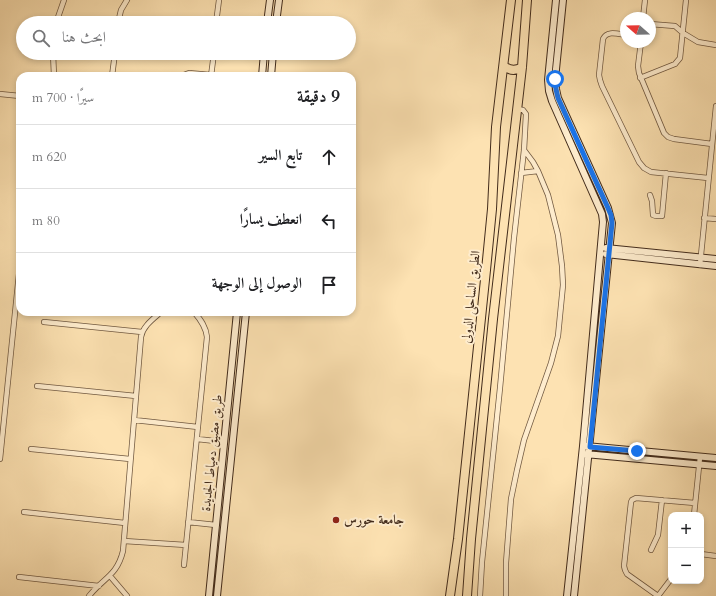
<!DOCTYPE html>
<html lang="ar">
<meta charset="utf-8">
<style>
body{margin:0;font-family:Cardo,Amiri,serif;background:#f6f6f6;color:#202124;direction:rtl}
.controls{position:absolute;right:12px;bottom:12px;display:grid;overflow:hidden;border-radius:8px;box-shadow:0 2px 6px #0003}
.controls button{width:36px;height:36px;display:grid;place-items:center;padding:0;border:0;border-bottom:1px solid #e0e0e0;background:#fff;color:#202124;font:20px sans-serif}
.compass{position:absolute;left:620px;top:12px;width:36px;height:36px;border-radius:50%;background:#fff;box-shadow:0 2px 6px #0003;rotate:290deg}
.stop{position:absolute;width:12px;height:12px;margin:-9px;border:3px solid #1a73e8;border-radius:50%;background:#fff}
.stop.end{background:#1a73e8;border-color:#fff;box-shadow:0 1px 4px #0008}
.list{margin:0;padding:0;list-style:none}
h2{display:flex;justify-content:space-between;align-items:center;height:52px;margin:0;padding:0 16px;font-size:17px}
h2 small{font-size:13px;font-weight:400;color:#757577}
.list li{display:grid;grid-template-columns:26px 1fr auto;gap:12px;align-items:center;box-sizing:border-box;height:64px;padding:0 16px;border-top:1px solid #e0e0e0}
.list b{display:block;font-size:15px;white-space:nowrap}
.list em{font-size:13px;font-style:normal;color:#757577}
.icon{flex:none;width:22px;height:22px;fill:none;stroke:currentColor;stroke-width:2;stroke-linecap:round;stroke-linejoin:round}
.map{position:relative;flex:none;width:716px;height:596px;overflow:hidden;direction:ltr}
.search{position:absolute;background:#fff;box-shadow:0 2px 6px #0003;left:16px;top:16px;width:340px;height:44px;display:flex;align-items:center;gap:10px;box-sizing:border-box;padding:0 14px;border-radius:22px;color:#757577;font-size:15px}
.panel{position:absolute;background:#fff;box-shadow:0 2px 6px #0003;left:16px;top:72px;width:340px;height:244px;border-radius:12px;direction:rtl}
.map>svg:first-child{display:block}
</style>
<div class="map">
<svg width="716" height="596" viewBox="0 0 716 596">
<rect width="100%" height="100%" fill="#fde2b2"/>
<filter id="stains"><feTurbulence type="fractalNoise" baseFrequency=".005" numOctaves="4"/><feColorMatrix values="0 0 0 0 .2 0 0 0 0 .09 0 0 0 0 .02 0 0 0 .5 -.17"/></filter>
<radialGradient id="worn" r=".72"><stop offset=".6" stop-color="#630" stop-opacity="0"/><stop offset="1" stop-color="#630" stop-opacity=".3"/></radialGradient>
<g fill="none" stroke-linecap="round" stroke-linejoin="round">
<g stroke="#715941" stroke-width="6">
<path id="street" d="M643 18 645 0
M56 23 64 0
M118 23 121 10 127 0
M216 23 219 0
M650 24 675 26 683 33 698 42 716 45
M626 35C618 34 607 30 603 39L599 75 600 80 602 86 639 162 644 168 651 172 708 178
M641 42 638 66 639 73 664 133 668 137 674 139 712 144
M53 53 54 76
M112 76 115 53
M181 76 189 73 211 75
M211 76 214 53
M640 78 675 64 680 58 686 0
M0 94 20 96
M521 173 538 171
M650 195 652 201 653 215 656 216H662L666 173
M704 218 716 219
M700 265 716 106
M44 322 142 332
M37 386 136 396
M134 420 198 427
M197 439 224 442
M31 449 130 459
M0 459 20 264
M24 512 125 523
M694 515 700 457
M188 522 216 525
M124 541 186 545
M651 550 658 535 662 500
M701 554 716 556
M184 565 207 337C206 327 201 320 194 312
M110 576 127 596
M19 577 99 586
M671 579 658 596 627 574 625 570 624 566 631 502 632 500 636 498 695 503
M89 596C103 578 117 576 123 551L141 337C143 326 153 319 161 312
M480 596 482 562 500 388 514 238 524 150 526 114 523 110 517 109
M506 596V563L511 499 517 470 524 440 551 363 558 336 563 285 562 266 558 235 548 195 538 171 533 162 524 150"/>
</g>
<g stroke="#422b1b" stroke-width="8">
<path id="secondary" d="M556 0 548 80 549 91 552 101 602 214 603 222 583 446 567 596
M563 0 555 79 556 89 558 98 608 208 612 223 574 596
M267 23 270 0
M276 23 279 0
M262 76 264 53
M271 76 273 53
M606 248 716 259
M606 254 716 266
M586 446 716 458
M585 454 716 466
M209 596 237 312
M217 596 246 312"/>
</g>
<g stroke="#422b1b" stroke-width="10">
<path id="highway" d="M504 66C510 71 516 71 522 67
M450 596 458 539 486 270 492 209 496 127 511 0
M467 596 471 539 493 319 522 67 527 0"/>
</g>
<use href="#street" stroke="#feeccd" stroke-width="4.5"/>
<use href="#secondary" stroke="#feeccd" stroke-width="6"/>
<use href="#highway" stroke="#fde2b2" stroke-width="8"/>
</g>
<g fill="none" stroke-linecap="round" stroke-linejoin="round">
<path stroke="#1a73e8" stroke-width="5" d="M555 79 556 89 558 98 608 208 611 215 612 223 590 447 637 451"/>
</g>
<circle fill="#8f2418" stroke="#feeccd" stroke-width="1.5" cx="336" cy="520" r="4"/>
<g text-anchor="middle" dominant-baseline="central" stroke-width="4" stroke-linejoin="round" paint-order="stroke">
<g font-size="13" fill="#422b1b" stroke="#feeccd">
<text transform="translate(471 297) rotate(-84)">الطريق الساحلى الدولى</text>
<text transform="translate(212 453) rotate(-84)">طريق مضيق دمياط الجديدة</text>
</g>
<g font-size="13" font-weight="bold" fill="#422b1b" stroke="#feeccd" text-anchor="start">
<text x="344" y="520">جامعة حورس</text>
</g>
</g>
<rect width="100%" height="100%" filter="url(#stains)"/>
<rect width="100%" height="100%" fill="url(#worn)"/>
</svg>
<div class="controls">
<button>+</button>
<button>−</button>
</div>
<svg class="compass" viewBox="-18 -18 36 36"><path d="M0-13l5 13h-10z" fill="#e53935"/><path d="M0 13l5-13h-10z" fill="#757577"/></svg>
<div class="stop" style="left:555px;top:79px"></div>
<div class="stop end" style="left:637px;top:451px"></div>
<div class="search"><svg class="icon" aria-label="search" viewBox="0 0 24 24"><circle cx="10" cy="10" r="6"/><path d="M15 15l6 6"/></svg>ابحث هنا</div>
<section class="panel">
<h2>9 دقيقة<small>سيرًا · 700 m</small></h2>
<ul class="list">
<li><svg class="icon" aria-label="ahead" viewBox="0 0 24 24"><path d="M12 20V5M6 11l6-6 6 6"/></svg><div><b>تابع السير</b></div><em>620 m</em></li>
<li><svg class="icon" aria-label="left" viewBox="0 0 24 24"><path d="M17 20v-9H6M10 6l-5 5 5 5"/></svg><div><b>انعطف يسارًا</b></div><em>80 m</em></li>
<li><svg class="icon" aria-label="arrive" viewBox="0 0 24 24"><path d="M6 21V4h12l-3 4 3 4H6"/></svg><div><b>الوصول إلى الوجهة</b></div></li>
</ul>
</section>
</div>
